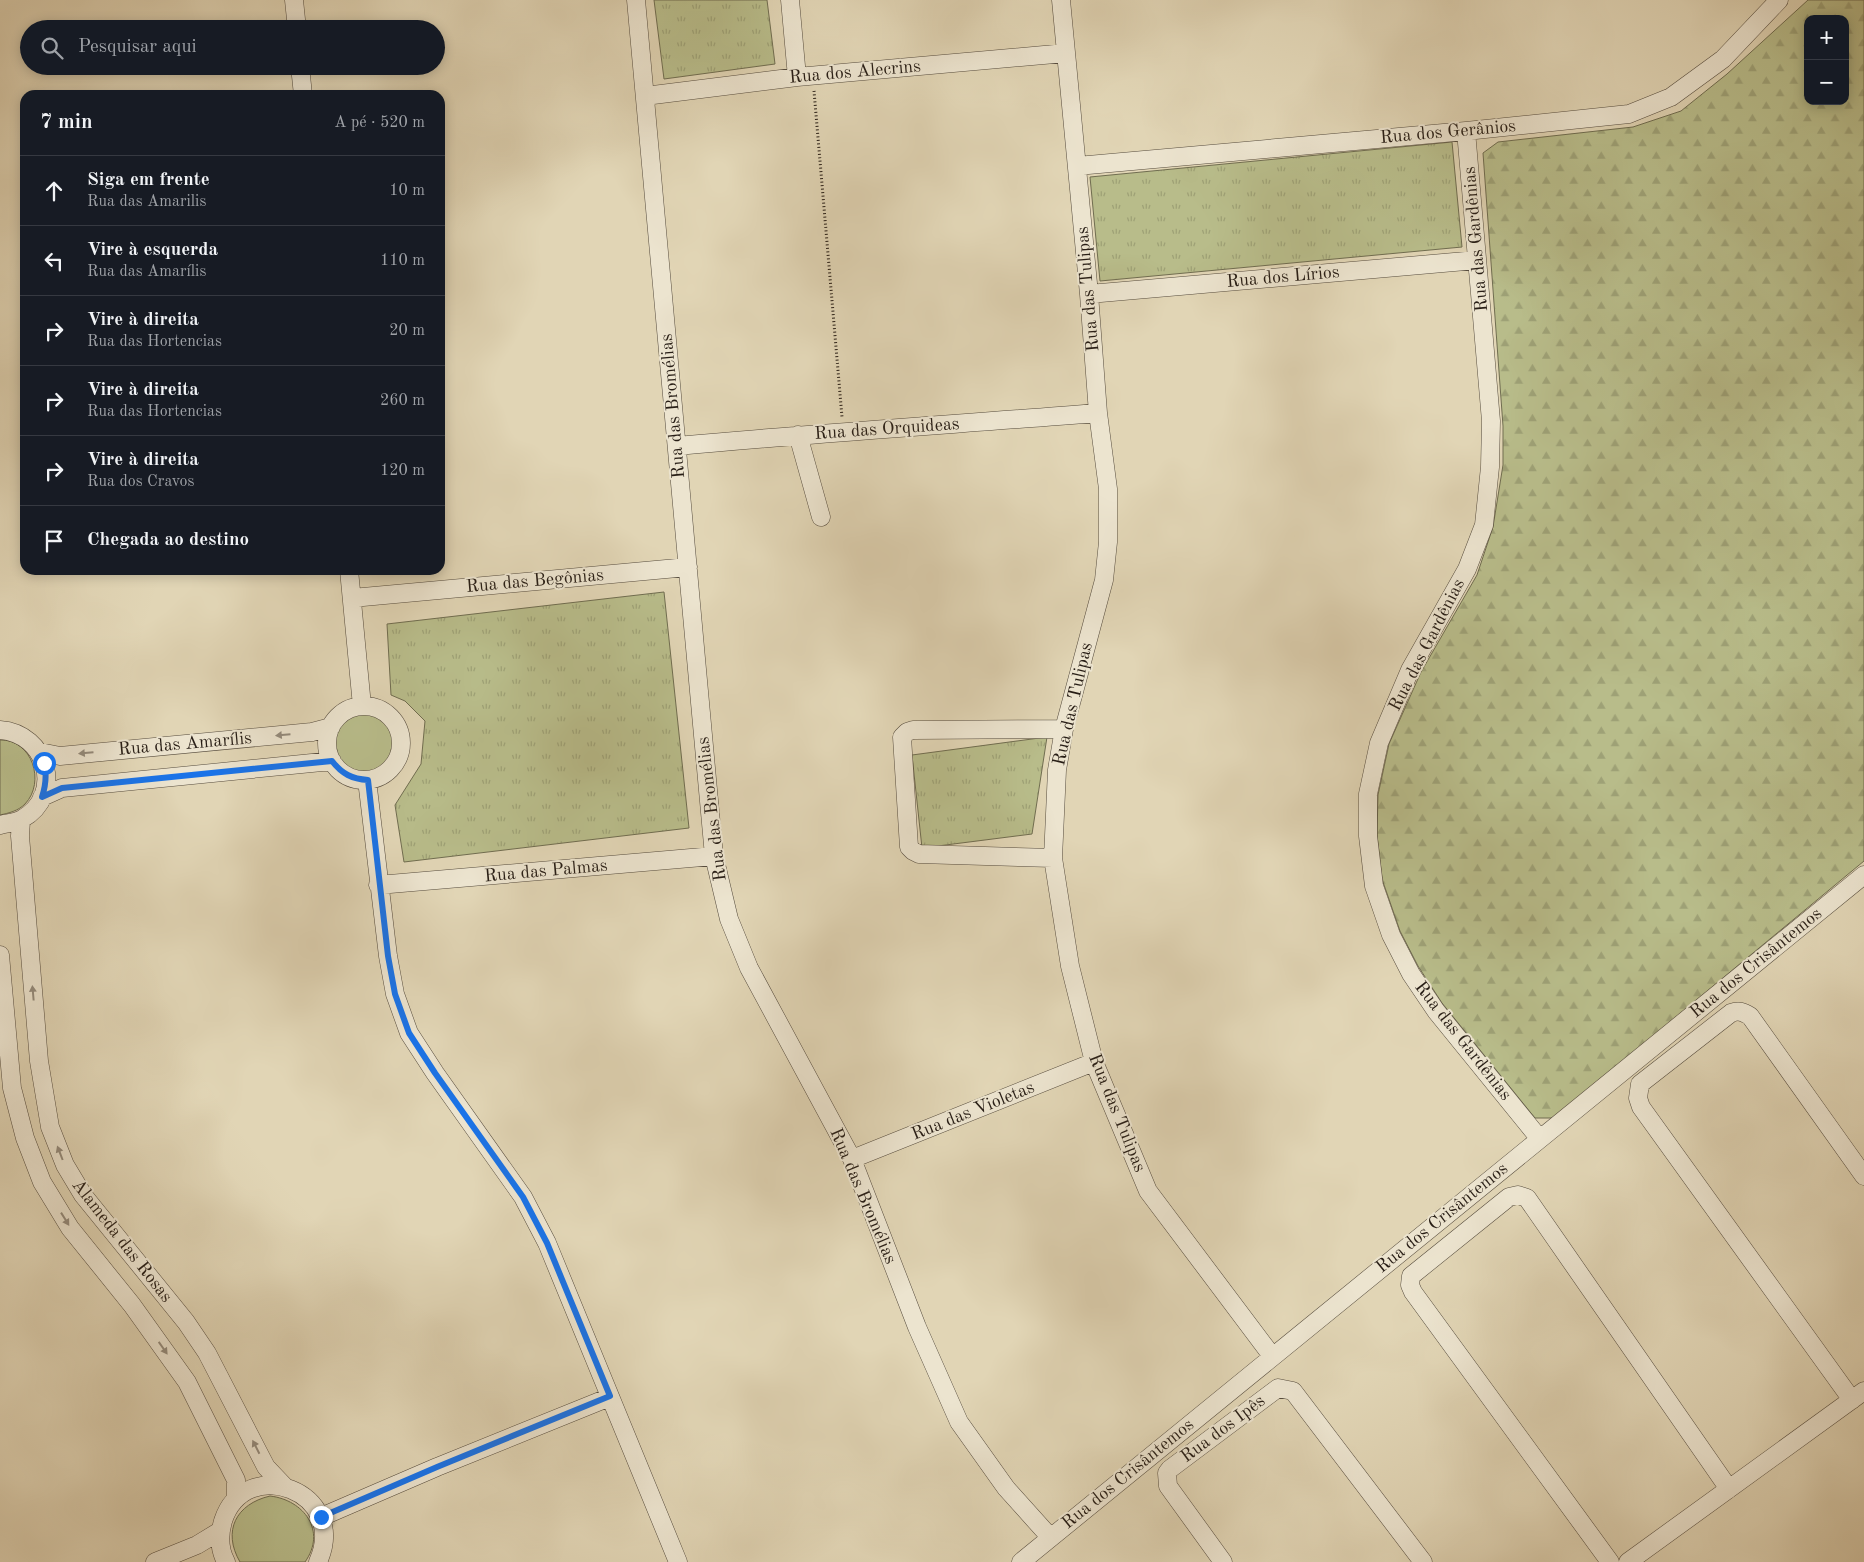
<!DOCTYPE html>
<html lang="pt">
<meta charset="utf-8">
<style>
body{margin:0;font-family:"Old Standard TT",serif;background:#242831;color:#f1f3f6}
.controls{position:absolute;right:15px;top:15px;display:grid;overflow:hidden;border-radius:10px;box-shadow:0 2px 12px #0003}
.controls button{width:45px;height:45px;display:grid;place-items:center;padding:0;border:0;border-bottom:1px solid #363941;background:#171b24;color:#f1f3f6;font:25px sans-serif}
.stop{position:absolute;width:15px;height:15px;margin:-11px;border:4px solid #1a73e8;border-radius:50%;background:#fff}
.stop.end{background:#1a73e8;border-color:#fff;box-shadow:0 1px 5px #0008}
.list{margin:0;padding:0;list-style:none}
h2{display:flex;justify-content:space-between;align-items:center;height:65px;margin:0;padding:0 20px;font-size:21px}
h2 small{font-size:16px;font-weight:400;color:#9ea1a6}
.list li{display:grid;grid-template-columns:32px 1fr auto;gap:15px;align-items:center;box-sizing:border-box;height:70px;padding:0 20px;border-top:1px solid #363941}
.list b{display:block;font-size:19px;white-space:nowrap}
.list p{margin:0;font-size:16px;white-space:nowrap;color:#9ea1a6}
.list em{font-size:16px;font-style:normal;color:#9ea1a6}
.icon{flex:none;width:28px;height:28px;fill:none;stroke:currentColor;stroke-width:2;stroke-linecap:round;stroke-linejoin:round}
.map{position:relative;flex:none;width:1864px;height:1562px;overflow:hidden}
.search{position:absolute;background:#171b24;box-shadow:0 2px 12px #0003;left:20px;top:20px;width:425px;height:55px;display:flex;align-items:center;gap:12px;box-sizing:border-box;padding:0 18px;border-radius:28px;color:#9ea1a6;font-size:19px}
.panel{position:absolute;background:#171b24;box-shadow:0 2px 12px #0003;left:20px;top:90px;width:425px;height:485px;border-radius:15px}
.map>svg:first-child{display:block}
</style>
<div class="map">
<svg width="1864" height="1562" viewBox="0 0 1864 1562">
<defs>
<pattern id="forest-firs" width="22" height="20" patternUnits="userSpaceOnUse" patternTransform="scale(1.25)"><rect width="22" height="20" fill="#b8bc8a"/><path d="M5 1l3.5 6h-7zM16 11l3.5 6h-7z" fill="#9ea176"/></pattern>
<pattern id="park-tufts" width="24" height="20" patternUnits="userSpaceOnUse" patternTransform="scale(1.25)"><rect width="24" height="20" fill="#b8bc8a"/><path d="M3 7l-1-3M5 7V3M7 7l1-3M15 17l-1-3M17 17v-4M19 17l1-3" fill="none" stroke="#9ea176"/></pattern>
</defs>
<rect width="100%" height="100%" fill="#e1d5b5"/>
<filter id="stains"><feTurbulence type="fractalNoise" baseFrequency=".004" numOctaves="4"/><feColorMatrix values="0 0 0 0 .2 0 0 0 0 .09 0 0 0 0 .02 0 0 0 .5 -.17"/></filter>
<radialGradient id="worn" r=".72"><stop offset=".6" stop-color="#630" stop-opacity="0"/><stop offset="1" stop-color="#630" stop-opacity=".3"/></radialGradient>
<path fill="#b8bc8a" stroke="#706d50" d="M335 743a29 29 0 1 1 58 0a29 29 0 1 1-58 0Z
M0 740C32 739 46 782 25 804 18 811 9 813 0 815Z
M270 1496C304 1500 327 1531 305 1562H240C222 1531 236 1504 270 1496Z"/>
<path fill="url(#forest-firs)" stroke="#706d50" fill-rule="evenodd" d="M1808 0H1864V861L1554 1118H1535L1442 1003 1418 966 1400 931 1382 879 1377 835 1378 795 1389 744 1421 672 1477 575 1493 527 1503 465V426L1483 153 1498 142 1633 127 1681 111 1727 74ZM1808 19H1845V101H1808Z"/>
<path fill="url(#park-tufts)" stroke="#706d50" d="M654 0H767L775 64 664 79Z
M1452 142 1462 247 1100 281 1090 177Z
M664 592 689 828 404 862 395 805 421 764 425 721 405 701 391 695 387 624Z
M1047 737 1032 834 922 848 912 755Z"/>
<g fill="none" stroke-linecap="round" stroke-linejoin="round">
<g stroke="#564c3e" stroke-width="19">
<path id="minor" d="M294 0 297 29
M636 0 714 856 729 919 749 968 852 1159 917 1327 959 1422 1006 1488 1050 1537
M790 0 797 77
M1061 0 1089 294 1098 413 1108 489V542L1104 580 1064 729 1057 770 1053 858 1070 966 1094 1062 1148 1191 1272 1356
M300 66 303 95
M645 96 797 77 1066 53
M1466 131 1491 421 1490 467 1484 525 1467 569 1410 670 1379 743 1368 794V836L1374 886 1391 935 1411 974 1436 1011 1539 1138
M1077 166 1466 131 1629 114 1671 97 1723 59 1779 0
M1089 294 1477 260
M798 435 821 517
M677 446C817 433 958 424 1098 413
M349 570 362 706
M352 598 688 567
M327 743a37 37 0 1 1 74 0a37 37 0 1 1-74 0Z
M0 730C47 733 65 795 22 819 16 823 7 823 0 825
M40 752 60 756 312 732 331 727
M367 780 388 956 395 994 409 1033 435 1073 523 1197 547 1243 678 1562
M42 797 62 788 332 761
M21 820 20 836 39 1061 50 1127 65 1165 83 1195 186 1322 207 1353 266 1467 284 1486
M1053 858 919 854 913 851 909 847 902 737 907 732 913 730 1064 729
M378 885 714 856
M0 955 12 1088 25 1138 42 1182 70 1228 132 1305 187 1382 236 1480V1499
M852 1159 1094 1062
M1852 1400 1641 1107 1638 1098 1640 1084 1731 1013C1739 1010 1743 1012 1750 1016L1864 1176
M321 1517 437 1467 610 1397
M155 1562 197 1545 220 1531
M226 1562C219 1549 219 1535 223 1521 245 1453 350 1491 318 1562
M1021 1562 1864 875
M1223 1562 1168 1486 1167 1473 1170 1469 1278 1388 1293 1391 1423 1562
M1610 1562 1413 1292 1410 1285 1411 1276 1509 1197 1518 1195 1527 1198 1729 1489
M1628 1562 1864 1391"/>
</g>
<path stroke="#281e16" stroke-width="3" stroke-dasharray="1 2.5" stroke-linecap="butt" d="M814 91 842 417"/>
<use href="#minor" stroke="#ece4cf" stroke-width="18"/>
</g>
<defs><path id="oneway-solid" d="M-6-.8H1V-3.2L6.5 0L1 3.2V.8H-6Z" transform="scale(1.25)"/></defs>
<g fill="#948b7c">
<use href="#oneway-solid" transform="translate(283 735) rotate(175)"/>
<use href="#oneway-solid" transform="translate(86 753) rotate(175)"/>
<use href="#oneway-solid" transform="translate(33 993) rotate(-95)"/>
<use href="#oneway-solid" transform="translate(60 1153) rotate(-111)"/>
<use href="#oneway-solid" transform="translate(65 1219) rotate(58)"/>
<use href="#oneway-solid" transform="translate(163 1348) rotate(55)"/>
<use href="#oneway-solid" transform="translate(256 1447) rotate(-117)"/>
</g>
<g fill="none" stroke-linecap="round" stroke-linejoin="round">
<path stroke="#1a73e8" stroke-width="6" d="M44 763C47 775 46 785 42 797L62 788 332 761C342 774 352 779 368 780L388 956 395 994 409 1033 435 1073 523 1197 547 1243 610 1396 437 1467 321 1517"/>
</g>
<g text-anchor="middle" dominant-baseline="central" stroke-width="4" stroke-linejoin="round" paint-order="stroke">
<g font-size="18" fill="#281e16" stroke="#ece4cf">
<text transform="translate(855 72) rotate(-5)">Rua dos Alecrins</text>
<text transform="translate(1448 132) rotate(-5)">Rua dos Gerânios</text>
<text transform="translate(1476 239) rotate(-95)">Rua das Gardênias</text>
<text transform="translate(1283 277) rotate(-5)">Rua dos Lírios</text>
<text transform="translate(1088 289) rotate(-95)">Rua das Tulipas</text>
<text transform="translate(673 406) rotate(-95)">Rua das Bromélias</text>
<text transform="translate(887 429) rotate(-4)">Rua das Orquideas</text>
<text transform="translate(535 581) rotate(-5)">Rua das Begônias</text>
<text transform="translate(1427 645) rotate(-63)">Rua das Gardênias</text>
<text transform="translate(1073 704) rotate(-77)">Rua das Tulipas</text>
<text transform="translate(185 744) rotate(-5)">Rua das Amarílis</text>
<text transform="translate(712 809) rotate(-97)">Rua das Bromélias</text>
<text transform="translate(546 871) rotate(-5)">Rua das Palmas</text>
<text transform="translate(1756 963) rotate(-39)">Rua dos Crisântemos</text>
<text transform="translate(1463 1041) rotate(52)">Rua das Gardênias</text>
<text transform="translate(973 1111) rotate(-22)">Rua das Violetas</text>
<text transform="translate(1117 1113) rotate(68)">Rua das Tulipas</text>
<text transform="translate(863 1196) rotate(67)">Rua das Bromélias</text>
<text transform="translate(1442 1218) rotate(-39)">Rua dos Crisântemos</text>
<text transform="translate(122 1241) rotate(52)">Alameda das Rosas</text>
<text transform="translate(1223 1429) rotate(-37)">Rua dos Ipês</text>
<text transform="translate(1128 1474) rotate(-39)">Rua dos Crisântemos</text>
</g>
</g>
<rect width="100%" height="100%" filter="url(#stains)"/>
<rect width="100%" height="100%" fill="url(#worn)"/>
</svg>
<div class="controls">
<button>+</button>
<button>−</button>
</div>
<div class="stop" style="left:44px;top:763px"></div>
<div class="stop end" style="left:321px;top:1517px"></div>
<div class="search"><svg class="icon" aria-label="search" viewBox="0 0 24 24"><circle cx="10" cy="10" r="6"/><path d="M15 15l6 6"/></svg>Pesquisar aqui</div>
<section class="panel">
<h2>7 min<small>A pé · 520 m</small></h2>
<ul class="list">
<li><svg class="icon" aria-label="ahead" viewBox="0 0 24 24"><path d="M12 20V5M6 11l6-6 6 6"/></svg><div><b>Siga em frente</b><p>Rua das Amarilis</p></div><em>10 m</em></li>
<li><svg class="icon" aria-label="left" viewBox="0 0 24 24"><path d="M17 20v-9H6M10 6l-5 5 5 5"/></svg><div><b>Vire à esquerda</b><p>Rua das Amarílis</p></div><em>110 m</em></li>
<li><svg class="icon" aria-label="right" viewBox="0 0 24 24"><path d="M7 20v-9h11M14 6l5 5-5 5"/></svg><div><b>Vire à direita</b><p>Rua das Hortencias</p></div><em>20 m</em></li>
<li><svg class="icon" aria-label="right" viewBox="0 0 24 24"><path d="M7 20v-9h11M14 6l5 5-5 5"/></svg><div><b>Vire à direita</b><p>Rua das Hortencias</p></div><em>260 m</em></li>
<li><svg class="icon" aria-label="right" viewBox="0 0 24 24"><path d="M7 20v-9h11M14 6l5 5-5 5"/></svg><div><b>Vire à direita</b><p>Rua dos Cravos</p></div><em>120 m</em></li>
<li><svg class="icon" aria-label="arrive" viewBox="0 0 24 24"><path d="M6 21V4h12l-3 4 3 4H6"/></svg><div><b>Chegada ao destino</b></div></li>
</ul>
</section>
</div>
